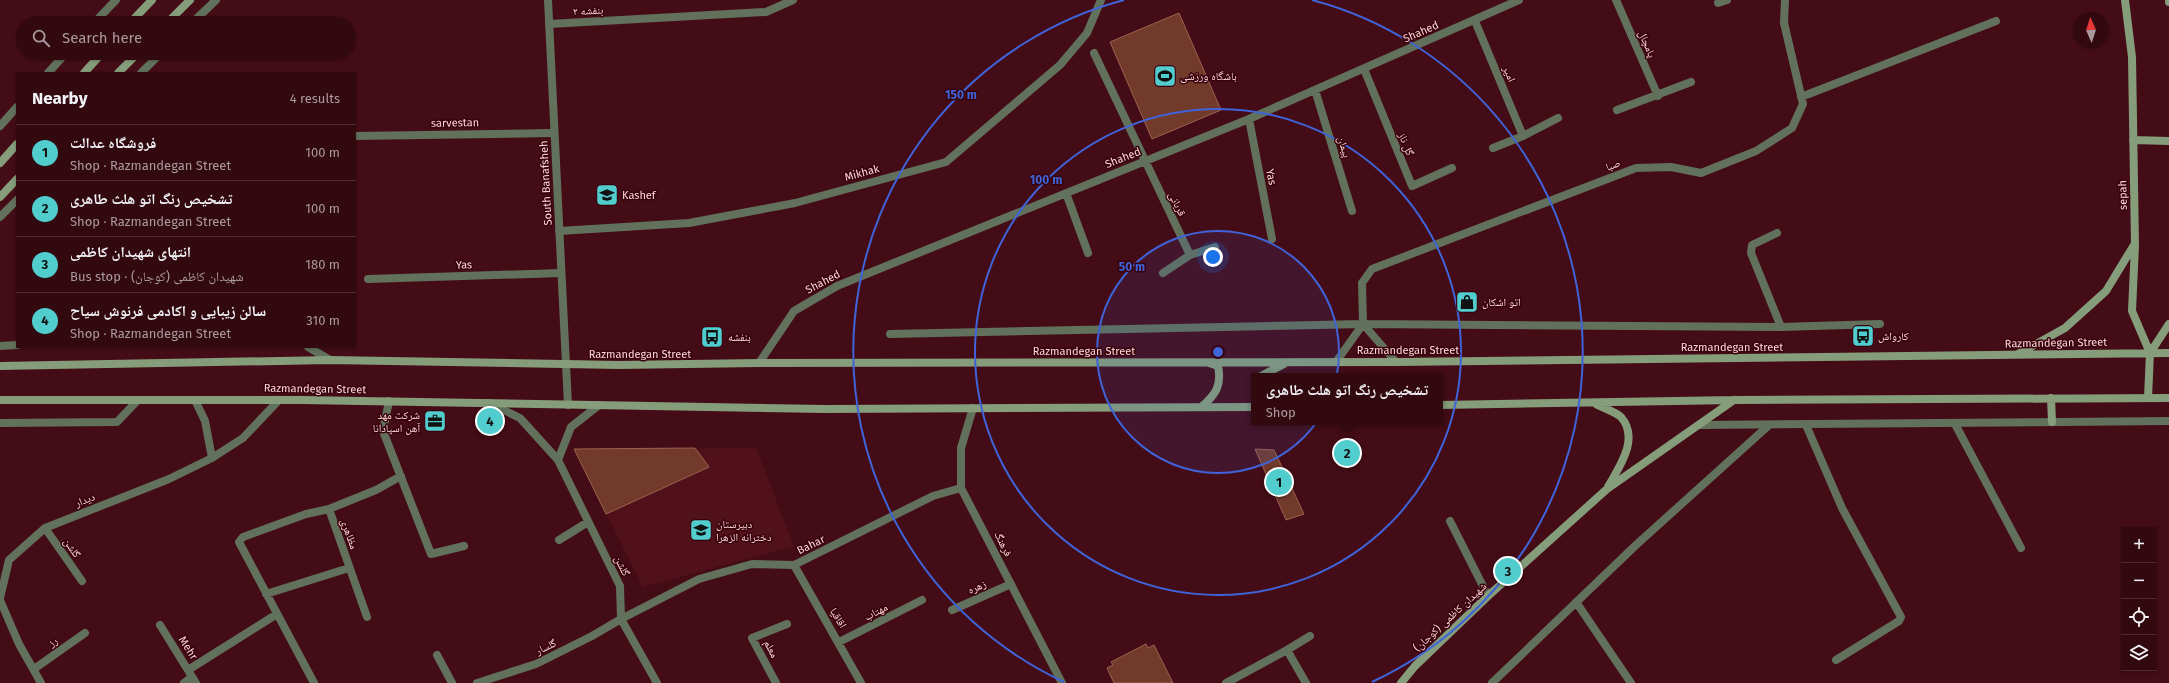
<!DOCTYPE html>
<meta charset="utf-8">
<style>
body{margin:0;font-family:"Fira Sans","Noto Naskh Arabic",sans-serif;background:#3e171e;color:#f1f3f6}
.controls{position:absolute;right:12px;bottom:12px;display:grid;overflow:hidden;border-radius:0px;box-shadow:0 1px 3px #0004}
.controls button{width:36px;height:36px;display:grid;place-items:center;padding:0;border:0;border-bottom:1px solid #4e2a30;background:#330910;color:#f1f3f6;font:20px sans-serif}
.compass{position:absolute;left:2073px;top:12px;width:36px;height:36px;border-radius:50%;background:#330910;box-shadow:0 1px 3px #0004;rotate:357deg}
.you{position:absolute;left:1213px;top:257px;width:14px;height:14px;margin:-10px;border:3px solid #fff;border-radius:50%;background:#1a73e8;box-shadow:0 0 0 6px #1a73e833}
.badge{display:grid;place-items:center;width:26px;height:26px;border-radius:50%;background:#52cdce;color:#111;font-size:13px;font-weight:700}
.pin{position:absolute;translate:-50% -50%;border:2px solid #fff;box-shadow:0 1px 4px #0006}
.popup{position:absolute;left:1251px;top:373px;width:192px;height:52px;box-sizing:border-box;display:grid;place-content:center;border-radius:0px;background:#330910;filter:drop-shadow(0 1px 3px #0005);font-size:13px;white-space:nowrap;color:#a99a9f}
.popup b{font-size:15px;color:#f1f3f6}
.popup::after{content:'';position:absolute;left:50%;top:100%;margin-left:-8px;border:8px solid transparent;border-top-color:#330910}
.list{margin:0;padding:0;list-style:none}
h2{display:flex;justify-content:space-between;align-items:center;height:52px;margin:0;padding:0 16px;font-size:17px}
h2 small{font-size:13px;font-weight:400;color:#a99a9f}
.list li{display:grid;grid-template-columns:26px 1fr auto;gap:12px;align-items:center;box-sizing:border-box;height:56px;padding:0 16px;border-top:1px solid #4e2a30}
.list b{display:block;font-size:15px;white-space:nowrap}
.list p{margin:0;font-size:13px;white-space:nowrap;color:#a99a9f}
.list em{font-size:13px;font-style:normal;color:#a99a9f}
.icon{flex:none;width:22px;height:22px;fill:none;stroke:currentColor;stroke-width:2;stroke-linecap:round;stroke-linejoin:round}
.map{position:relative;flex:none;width:2169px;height:683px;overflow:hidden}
.search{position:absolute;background:#330910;box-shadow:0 1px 3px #0004;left:16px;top:16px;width:340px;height:44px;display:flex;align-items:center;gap:10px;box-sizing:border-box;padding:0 14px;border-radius:22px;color:#a99a9f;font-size:15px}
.panel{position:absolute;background:#330910;box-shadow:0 1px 3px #0004;left:16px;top:72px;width:340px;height:276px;border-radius:0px}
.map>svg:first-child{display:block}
</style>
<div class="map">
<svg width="2169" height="683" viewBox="0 0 2169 683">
<rect width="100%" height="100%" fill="#440c16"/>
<path fill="#51111b" d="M756 448 794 546 643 587 574 449Z"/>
<path fill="#723a2a" stroke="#9f6251" d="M1179 13 1221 110 1152 139 1110 42Z
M695 448 709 467 606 514 574 449Z
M1255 449 1274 450 1304 514 1286 520Z
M1146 644 1148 648 1154 645 1173 683H1114L1107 668 1113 665 1111 662Z"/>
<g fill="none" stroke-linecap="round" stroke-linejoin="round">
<path stroke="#62715c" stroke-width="8" d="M1616 0 1658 96
M1718 3 1727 0
M1475 21 1523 136
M94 23 116 0
M192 23 216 0
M549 24 766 12 793 0
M1094 53 1190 255
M1364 69 1412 186 1452 168
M48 73 66 53
M141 73 161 53
M1315 90 1352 211
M1801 97 1996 21
M1617 110 1691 82
M1249 119 1272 239
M0 126 17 107
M355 136 554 133
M1493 148 1523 136 1558 118
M1066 193 1088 253
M0 217 17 200
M1777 233 1752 245 1751 253 1781 327
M1163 273 1190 255 1215 247
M368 279 561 273
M1363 324 1396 362
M890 334 1363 324 1781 327 1880 324
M0 346 17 345
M308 347 330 360
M1336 362 1363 324 1362 283 1372 269 1636 168 1671 167 1701 173 1756 151 1792 128 1803 104 1784 23 1785 0
M759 363 794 311 837 286 1249 119 1519 0
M195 400 205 421 212 458
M389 401 383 431 431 554 464 546
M489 403 520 418 558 460 620 586 621 619 657 683
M0 423 117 422 138 400
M1955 424 2021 548
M1806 425 1842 508 1901 617 1899 621 1836 660
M558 460 571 427 599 405
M1450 521 1488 596
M45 528 82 581
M559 540 588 522
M794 565 861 683
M266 594 349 568
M0 598 9 560 45 528 169 479 212 458 243 438 279 400
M0 600 19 644 41 683
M1576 602 1631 683
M952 610 1011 584
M367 617 329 509 376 490 401 476
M160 625 196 683
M839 642 922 600
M1287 650 1310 636
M437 655 452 683
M34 669 85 633
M188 670 277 614
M184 683 192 677
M314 683 239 542 243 537 306 514 329 509
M477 683 536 664 592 636 621 619 699 579 752 564 794 565 933 496 961 488
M776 683 752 638 787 624
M1226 683 1287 650 1306 683
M1492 683 1636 545 1768 426"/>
<path stroke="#62715c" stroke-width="8" d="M548 0 568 405
M559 231 689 223 795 203 946 162 1060 65 1087 33 1101 0
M973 408 961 448V488L1062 683
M1699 425 2169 421"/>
<path stroke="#859d7a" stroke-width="8" d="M2125 0 2132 57 2135 245 2132 311 2150 353 2148 398
M2169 0V2
M130 23 152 0
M167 23 190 0
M84 73 102 53
M118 73 138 53
M2133 140 2169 141
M0 163 17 144
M0 197 17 179
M2150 353 2169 324
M2018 354 2065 328 2106 291 2134 245
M0 366 330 360 619 365 759 363 1396 362 2169 353
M1261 376 1284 364
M2051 398 2052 422
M0 400H302L826 409 1254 407
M1596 404C1603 408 1616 412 1621 417 1640 439 1619 467 1608 487
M1440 405 1735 400 2169 398
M1201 407C1216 395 1222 385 1218 366L1209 363
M1401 683 1415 666 1488 596 1607 489 1734 400"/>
</g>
<circle cx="1218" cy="352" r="121" fill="#3f63d8" fill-opacity=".12"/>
<g fill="none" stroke="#3f63d8" stroke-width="2">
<circle cx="1218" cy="352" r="121"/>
<circle cx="1218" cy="352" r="243"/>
<path d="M1064 682A364 364 0 0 1 1124 0M1312 0A364 364 0 0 1 1372 682"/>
</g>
<defs>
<g id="stadium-square" transform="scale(1.15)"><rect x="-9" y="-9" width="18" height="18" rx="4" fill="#52cdce" stroke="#38020d"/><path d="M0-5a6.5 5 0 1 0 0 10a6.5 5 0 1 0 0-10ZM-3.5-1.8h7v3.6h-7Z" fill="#111"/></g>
<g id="school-square" transform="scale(1.15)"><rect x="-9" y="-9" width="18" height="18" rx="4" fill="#52cdce" stroke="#38020d"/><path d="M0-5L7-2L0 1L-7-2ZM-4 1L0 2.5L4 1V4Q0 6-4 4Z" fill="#111"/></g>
<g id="shop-square" transform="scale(1.15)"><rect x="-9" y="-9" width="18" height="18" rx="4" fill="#52cdce" stroke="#38020d"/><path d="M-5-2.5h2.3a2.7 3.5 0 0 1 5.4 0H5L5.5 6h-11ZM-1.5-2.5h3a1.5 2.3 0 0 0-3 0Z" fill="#111"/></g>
<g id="bus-square" transform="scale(1.15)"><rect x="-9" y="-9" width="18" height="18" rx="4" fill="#52cdce" stroke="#38020d"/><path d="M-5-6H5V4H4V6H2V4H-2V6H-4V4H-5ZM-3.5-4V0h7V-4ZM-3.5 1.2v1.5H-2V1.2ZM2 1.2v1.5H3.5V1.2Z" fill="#111"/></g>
<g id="office-square" transform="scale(1.15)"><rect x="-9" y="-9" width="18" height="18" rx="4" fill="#52cdce" stroke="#38020d"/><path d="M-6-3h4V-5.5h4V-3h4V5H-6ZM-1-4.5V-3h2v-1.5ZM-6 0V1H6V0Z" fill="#111"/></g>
</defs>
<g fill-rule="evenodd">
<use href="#stadium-square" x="1165" y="76"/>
<use href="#school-square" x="607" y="195"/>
<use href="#shop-square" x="1467" y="302"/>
<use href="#bus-square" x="1863" y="336"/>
<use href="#bus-square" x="712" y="337"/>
<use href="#office-square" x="435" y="421"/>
<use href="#school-square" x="701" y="530"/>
</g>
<g text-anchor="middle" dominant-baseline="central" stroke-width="3" stroke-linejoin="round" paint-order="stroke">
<g font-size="11" fill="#fdd8d9" stroke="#38020d">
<text transform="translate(588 11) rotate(-3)">بنفشه ۲</text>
<text transform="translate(1421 32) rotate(-24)">Shahed</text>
<text transform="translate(1647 44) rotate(67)">پامچال</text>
<text transform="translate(1509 74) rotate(67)">امیر</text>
<text transform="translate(455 123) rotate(-1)">sarvestan</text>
<text transform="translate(1406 144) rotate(68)">گل ناز</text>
<text transform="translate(1344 147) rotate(73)">پیمان</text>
<text transform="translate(1123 158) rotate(-22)">Shahed</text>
<text transform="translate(1613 165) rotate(-21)">صبا</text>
<text transform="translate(862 173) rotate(-15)">Mikhak</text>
<text transform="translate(1271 177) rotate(79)">Yas</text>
<text transform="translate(546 183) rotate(-93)">South Banafsheh</text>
<text transform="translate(2123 195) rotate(-91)">sepah</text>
<text transform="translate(1177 204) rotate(64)">قربانی</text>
<text transform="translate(464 265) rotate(-2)">Yas</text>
<text transform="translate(823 282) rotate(-28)">Shahed</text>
<text transform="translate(2056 343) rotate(-1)">Razmandegan Street</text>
<text x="1732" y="347">Razmandegan Street</text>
<text x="1408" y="350">Razmandegan Street</text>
<text x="1084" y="351">Razmandegan Street</text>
<text x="640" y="354">Razmandegan Street</text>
<text transform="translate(315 389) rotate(1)">Razmandegan Street</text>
<text transform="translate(85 500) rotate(-21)">دیدار</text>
<text transform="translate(349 534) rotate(71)">مظاهری</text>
<text transform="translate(1003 544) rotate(63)">فرهنگ</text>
<text transform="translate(811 545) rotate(-26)">Bahar</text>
<text transform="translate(72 548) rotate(56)">گلشن</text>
<text transform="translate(622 566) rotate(64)">گلشن</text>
<text transform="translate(977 587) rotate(-24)">زهره</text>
<text transform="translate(876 612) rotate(-27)">مهتاب</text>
<text transform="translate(1450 617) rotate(-43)">شهیدان کاظمی (کوجان)</text>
<text transform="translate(838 618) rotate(59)">اقاقیا</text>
<text transform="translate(53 642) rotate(-35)">رز</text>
<text transform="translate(546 647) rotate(-26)">گلسار</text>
<text transform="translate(188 648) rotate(58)">Mehr</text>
<text transform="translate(771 649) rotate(63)">معلم</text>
</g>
<g font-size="11" fill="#fdd8d9" stroke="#38020d" text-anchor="start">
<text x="1180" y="76">باشگاه ورزشی</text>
<text x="622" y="195">Kashef</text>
<text x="1482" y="302">اتو اشکان</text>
<text x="1878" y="336">کارواش</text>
<text x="728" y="337">بنفشه</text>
<text x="420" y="415" text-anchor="end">شرکت مهد<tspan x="420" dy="13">آهن اسپادانا</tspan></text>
<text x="716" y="524">دبيرستان<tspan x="716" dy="13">دخترانه الزهرا</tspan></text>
</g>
</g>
<circle cx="1218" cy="352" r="6" fill="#3f63d8" stroke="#38020d" stroke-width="2"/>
<g font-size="12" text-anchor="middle" font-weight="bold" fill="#3f63d8" stroke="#38020d" stroke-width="3" stroke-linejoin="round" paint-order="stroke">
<text x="961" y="99">150 m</text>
<text x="1046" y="184">100 m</text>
<text x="1132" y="271">50 m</text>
</g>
</svg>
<div class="controls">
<button>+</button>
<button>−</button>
<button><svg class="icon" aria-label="locate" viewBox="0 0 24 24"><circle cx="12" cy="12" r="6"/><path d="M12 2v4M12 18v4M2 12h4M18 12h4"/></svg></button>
<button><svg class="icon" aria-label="layers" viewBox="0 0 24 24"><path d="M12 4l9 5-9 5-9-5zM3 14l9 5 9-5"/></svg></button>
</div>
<svg class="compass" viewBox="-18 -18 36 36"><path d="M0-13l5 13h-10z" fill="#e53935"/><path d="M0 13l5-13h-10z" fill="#a99a9f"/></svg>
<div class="you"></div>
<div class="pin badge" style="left:1279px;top:482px">1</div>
<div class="pin badge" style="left:1347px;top:453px">2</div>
<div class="popup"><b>تشخیص رنگ اتو هلث طاهری</b>Shop</div>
<div class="pin badge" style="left:1508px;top:571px">3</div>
<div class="pin badge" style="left:490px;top:421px">4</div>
<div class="search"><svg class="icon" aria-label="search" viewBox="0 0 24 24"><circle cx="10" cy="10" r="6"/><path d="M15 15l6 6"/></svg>Search here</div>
<section class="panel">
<h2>Nearby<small>4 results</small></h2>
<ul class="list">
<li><span class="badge">1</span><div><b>فروشگاه عدالت</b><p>Shop · Razmandegan Street</p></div><em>100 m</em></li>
<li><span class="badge">2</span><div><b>تشخیص رنگ اتو هلث طاهری</b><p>Shop · Razmandegan Street</p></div><em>100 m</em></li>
<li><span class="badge">3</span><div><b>انتهای شهیدان کاظمی</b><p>Bus stop · شهیدان کاظمی (کوجان)</p></div><em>180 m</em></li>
<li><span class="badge">4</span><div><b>سالن زیبایی و اکادمی فرنوش سیاح</b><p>Shop · Razmandegan Street</p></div><em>310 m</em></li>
</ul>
</section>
</div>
